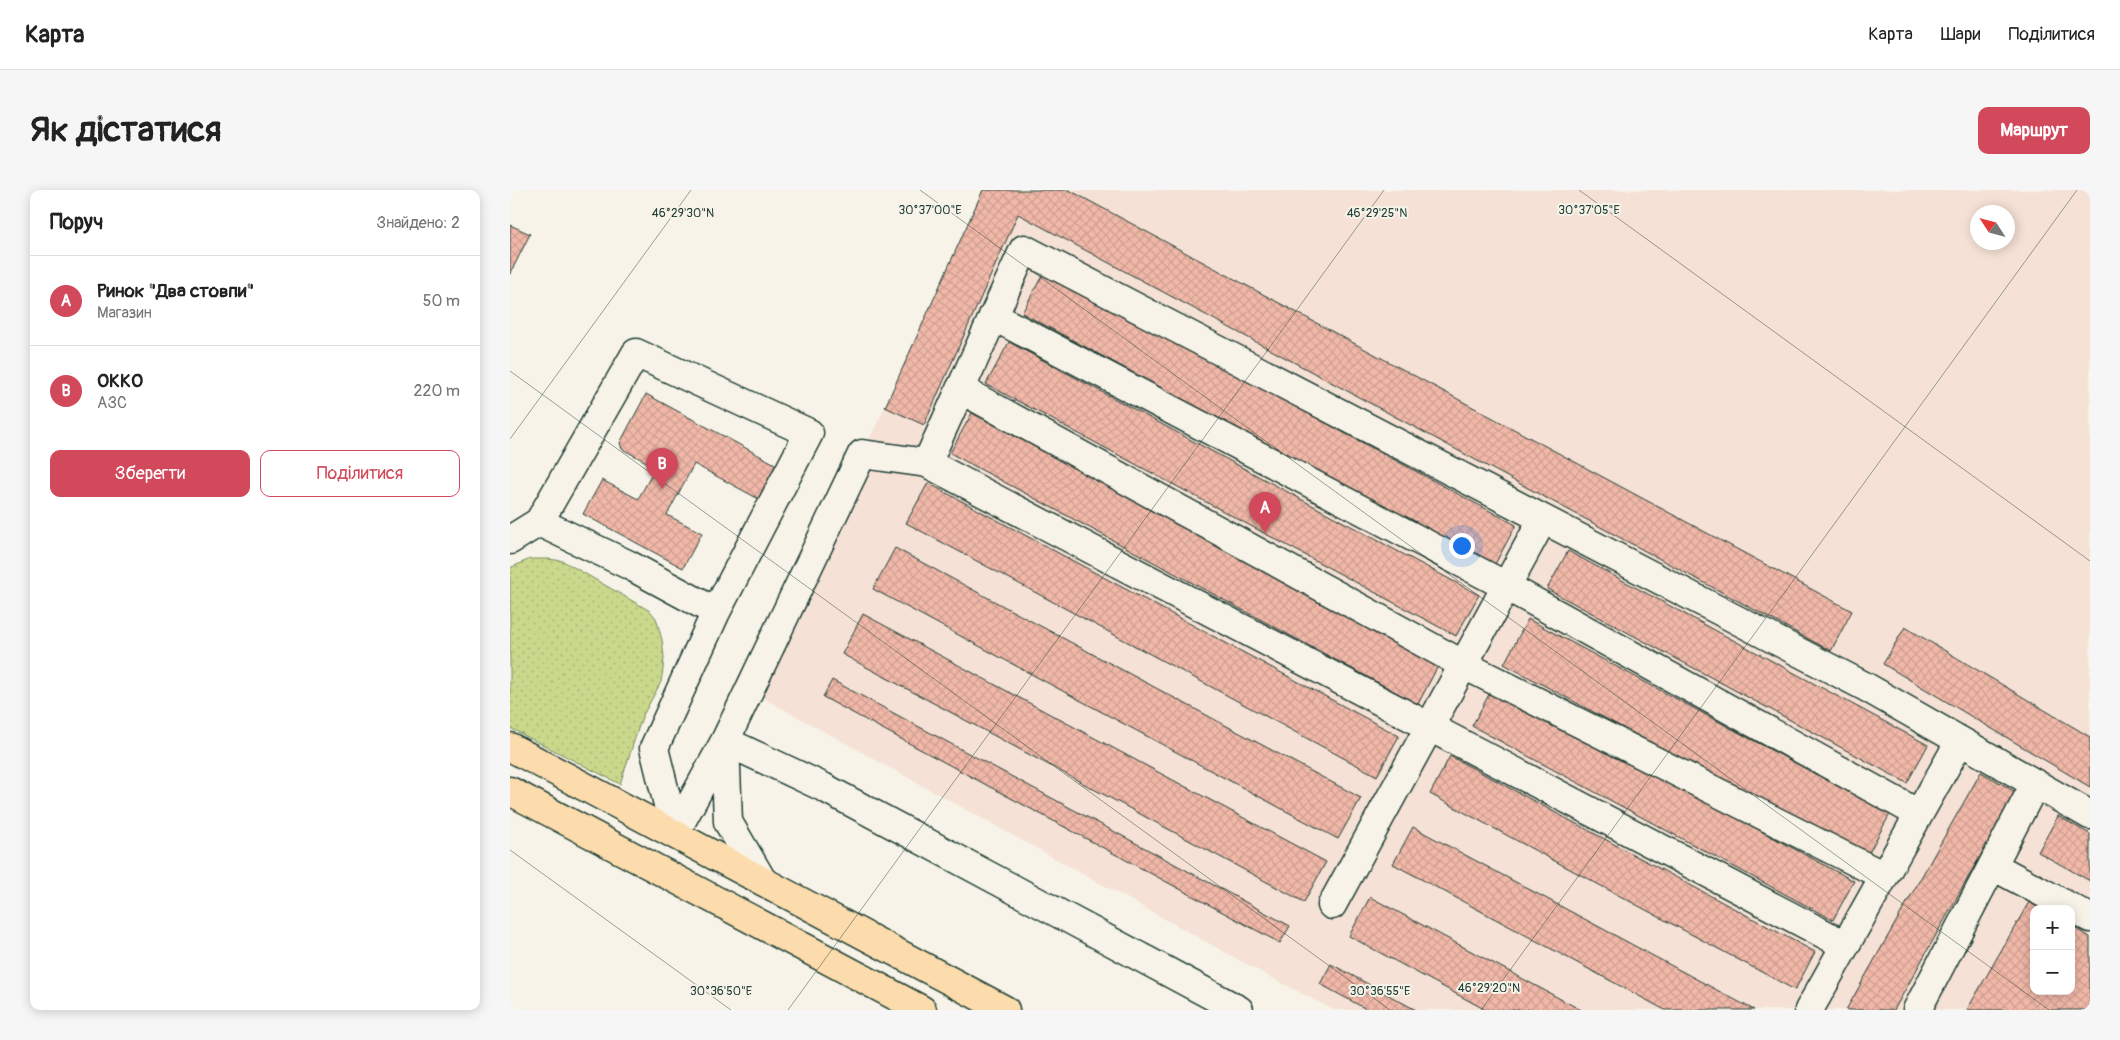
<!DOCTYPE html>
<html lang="uk">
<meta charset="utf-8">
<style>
body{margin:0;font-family:Pangolin,sans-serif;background:#f6f6f6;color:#222}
.controls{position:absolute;right:15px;bottom:15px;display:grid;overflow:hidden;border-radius:10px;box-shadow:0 2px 12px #0003}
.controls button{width:45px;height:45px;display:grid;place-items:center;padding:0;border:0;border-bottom:1px solid #e0e0e0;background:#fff;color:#222;font:25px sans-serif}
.compass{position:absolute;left:1460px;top:15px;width:45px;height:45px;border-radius:50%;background:#fff;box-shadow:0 2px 12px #0003;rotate:306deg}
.you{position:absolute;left:951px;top:355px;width:18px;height:18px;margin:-12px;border:4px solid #fff;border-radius:50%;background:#1a73e8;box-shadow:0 0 0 8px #1a73e833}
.badge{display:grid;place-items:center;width:32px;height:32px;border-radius:50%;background:#d1495b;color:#fff;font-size:16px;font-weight:700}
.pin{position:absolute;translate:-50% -41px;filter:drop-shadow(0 1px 2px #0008)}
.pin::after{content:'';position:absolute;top:26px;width:18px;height:15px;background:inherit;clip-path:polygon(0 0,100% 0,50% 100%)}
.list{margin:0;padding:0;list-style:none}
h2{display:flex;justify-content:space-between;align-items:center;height:65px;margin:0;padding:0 20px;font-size:21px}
h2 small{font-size:16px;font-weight:400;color:#767676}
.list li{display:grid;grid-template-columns:32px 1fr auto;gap:15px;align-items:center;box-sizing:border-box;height:90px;padding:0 20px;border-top:1px solid #e0e0e0}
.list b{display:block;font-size:19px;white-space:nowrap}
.list p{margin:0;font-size:16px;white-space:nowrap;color:#767676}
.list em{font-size:16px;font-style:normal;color:#767676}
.actions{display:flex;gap:10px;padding:15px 20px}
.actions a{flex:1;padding:11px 0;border:1px solid #d1495b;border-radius:10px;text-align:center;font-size:18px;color:#d1495b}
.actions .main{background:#d1495b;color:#fff}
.map{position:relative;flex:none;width:1580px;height:820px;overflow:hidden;border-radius:10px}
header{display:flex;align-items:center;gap:30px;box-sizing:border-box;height:70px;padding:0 25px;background:#fff;border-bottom:1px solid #e0e0e0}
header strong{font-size:24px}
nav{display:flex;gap:28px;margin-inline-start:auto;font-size:18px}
.intro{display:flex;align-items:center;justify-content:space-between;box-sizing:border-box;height:120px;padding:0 30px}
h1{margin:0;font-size:35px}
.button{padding:12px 22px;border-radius:10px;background:#d1495b;color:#fff;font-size:18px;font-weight:700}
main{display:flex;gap:30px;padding:0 30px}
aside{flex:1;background:#fff;border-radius:10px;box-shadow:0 2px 12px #0003}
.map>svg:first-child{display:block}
</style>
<header>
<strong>Карта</strong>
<nav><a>Карта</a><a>Шари</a><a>Поділитися</a></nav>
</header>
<div class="intro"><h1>Як дістатися</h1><a class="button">Маршрут</a></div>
<main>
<aside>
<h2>Поруч<small>Знайдено: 2</small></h2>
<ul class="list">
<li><span class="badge">A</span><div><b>Ринок &quot;Два стовпи&quot;</b><p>Магазин</p></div><em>50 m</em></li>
<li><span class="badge">B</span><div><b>ОККО</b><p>АЗС</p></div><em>220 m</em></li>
</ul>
<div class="actions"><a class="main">Зберегти</a><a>Поділитися</a></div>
</aside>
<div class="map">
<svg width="1580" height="820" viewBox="0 0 1580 820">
<defs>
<pattern id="grass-dots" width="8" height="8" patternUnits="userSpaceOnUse" patternTransform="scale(1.25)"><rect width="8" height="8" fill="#cad88c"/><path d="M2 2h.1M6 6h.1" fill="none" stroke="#adba79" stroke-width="1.8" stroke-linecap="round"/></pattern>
<pattern id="building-cross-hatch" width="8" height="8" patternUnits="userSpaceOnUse" patternTransform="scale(1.25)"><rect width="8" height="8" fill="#f1b8a8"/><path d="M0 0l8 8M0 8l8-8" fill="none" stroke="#ce9f91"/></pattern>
</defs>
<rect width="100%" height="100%" fill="#f7f3e8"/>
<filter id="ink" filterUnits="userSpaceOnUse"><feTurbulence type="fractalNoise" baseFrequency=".02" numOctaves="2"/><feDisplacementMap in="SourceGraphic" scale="10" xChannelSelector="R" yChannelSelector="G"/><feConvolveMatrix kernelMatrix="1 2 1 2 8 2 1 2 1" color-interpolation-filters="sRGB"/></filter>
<g filter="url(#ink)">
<path fill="#f5e1d5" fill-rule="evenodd" d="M473 0H1580V820H824L760 787 237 499 375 217ZM1468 22H1498V52H1468ZM1524 719H1561V801H1524Z"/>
<path fill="url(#grass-dots)" stroke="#748a60" d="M20 369H38L53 371 140 421 146 428 152 450 154 467 153 479 151 492 132 527 110 594 0 538V378Z"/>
<path fill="url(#building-cross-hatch)" stroke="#1f3d34" d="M473 0H559L1342 421 1321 461 508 24 414 235 375 217Z
M0 35 20 44 0 84Z
M534 82 1006 335 984 376 512 123Z
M499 152 969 405 946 446 476 194Z
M136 204 276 280 258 314 184 274 157 325 192 343 173 378 73 324 92 290 128 309 146 277 112 259 110 253Z
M462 223 929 474 908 514 440 263Z
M418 293 889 546 867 586 396 333Z
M385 358 851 608 828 649 363 399Z
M1058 361 1418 555 1397 593 1037 399Z
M353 424 816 672 794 712 332 464Z
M1018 429 1380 624 1356 668 994 474Z
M1395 437 1580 547V597L1373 474Z
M322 490 780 736 770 753 313 507Z
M983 497 1344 691 1323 730 962 536Z
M940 566 1305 762 1285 800 920 604Z
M1471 582 1506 602 1384 820H1336Z
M1548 626 1580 644V691L1528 662Z
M903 637 1244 820H1155L883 674Z
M860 707 1071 820H976L839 746Z
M1519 712 1531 719H1524V801H1561V736L1580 747V820H1457Z
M821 774 906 820H858L810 794Z"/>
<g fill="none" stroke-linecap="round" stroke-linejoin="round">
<g stroke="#1f3d34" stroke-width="31">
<path id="minor" d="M483 126 996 396 1409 624
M450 199 954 475 1374 686
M417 273 1335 755
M29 332 126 163 299 243 206 422
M0 350 29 332 119 375 206 422 144 558 165 643
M215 551 313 597 729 820
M215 551 218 632 252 690
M165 643 215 551 352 264 417 273 514 59 1356 497 1580 625
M1483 676 1580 728
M822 715 1033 329
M1299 820 1450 551
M1407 820 1525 594"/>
</g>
<g stroke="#1f3d34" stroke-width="31">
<path id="highway" d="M0 557 495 820
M0 601 412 820"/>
</g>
<use href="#minor" stroke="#f7f3e8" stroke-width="28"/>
<use href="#highway" stroke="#fcdcac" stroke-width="28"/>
</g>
</g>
<path fill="none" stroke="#1f3d34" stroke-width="1" stroke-opacity="0.45" d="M410 0 1539 820M1069 0 1580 371M0 181 880 820M0 249 181 0M0 660 221 820M278 820 874 0M971 820 1567 0"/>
<g font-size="12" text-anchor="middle" fill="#1f3d34" stroke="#f7f3e8" stroke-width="4" stroke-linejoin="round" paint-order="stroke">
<text x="420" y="24">30°37'00"E</text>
<text x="1079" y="24">30°37'05"E</text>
<text x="173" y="27">46°29'30"N</text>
<text x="867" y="27">46°29'25"N</text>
<text x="979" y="802">46°29'20"N</text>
<text x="211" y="805">30°36'50"E</text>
<text x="870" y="805">30°36'55"E</text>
</g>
</svg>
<div class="controls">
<button>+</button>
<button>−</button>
</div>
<svg class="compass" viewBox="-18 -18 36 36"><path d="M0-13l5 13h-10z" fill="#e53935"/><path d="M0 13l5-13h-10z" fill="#767676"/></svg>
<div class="you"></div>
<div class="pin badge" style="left:755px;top:343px">A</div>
<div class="pin badge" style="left:152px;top:299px">B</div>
</div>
</main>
